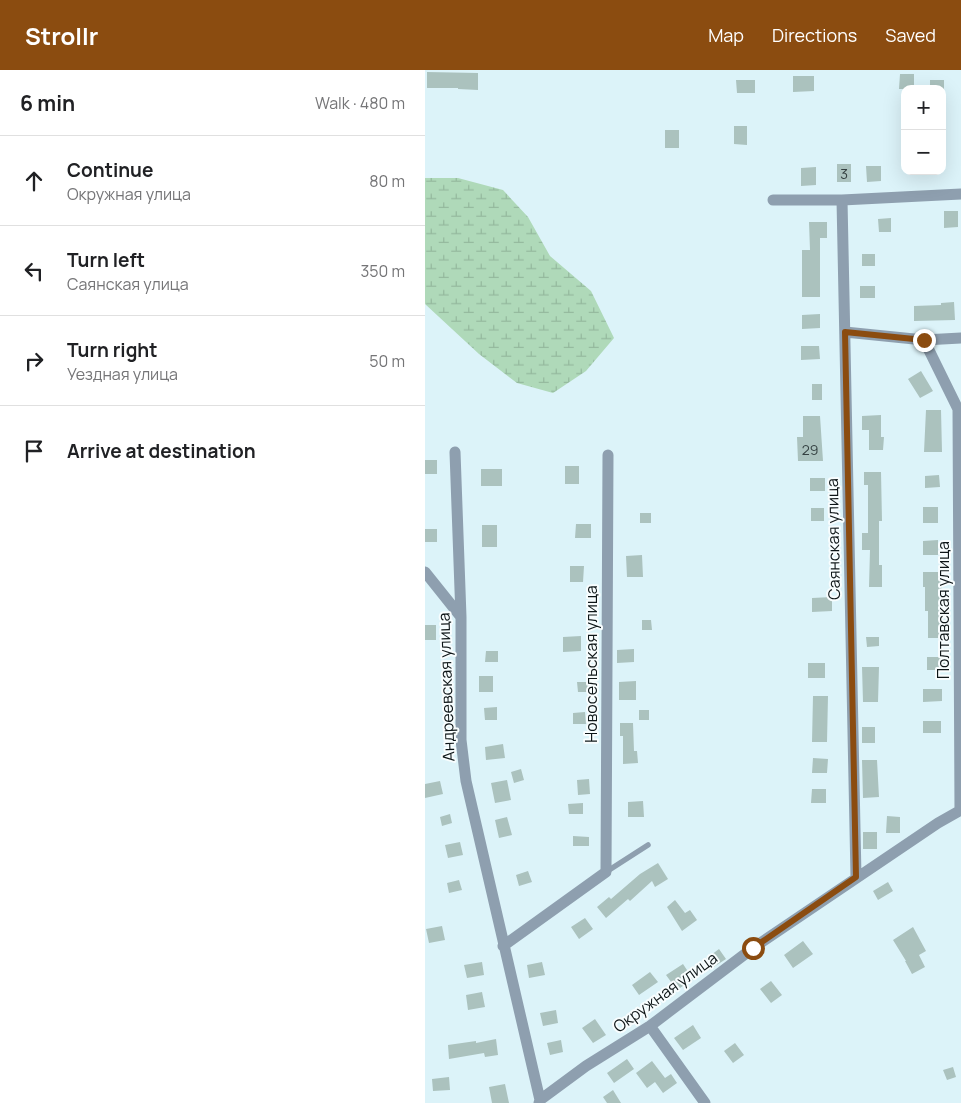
<!DOCTYPE html>
<meta charset="utf-8">
<style>
body{margin:0;font-family:Manrope,sans-serif;background:#f6f6f6;color:#202124}
.controls{position:absolute;right:15px;top:15px;display:grid;overflow:hidden;border-radius:10px;box-shadow:0 5px 20px #0002}
.controls button{width:45px;height:45px;display:grid;place-items:center;padding:0;border:0;border-bottom:1px solid #e0e0e0;background:#fff;color:#202124;font:25px sans-serif}
.stop{position:absolute;width:15px;height:15px;margin:-11px;border:4px solid #8b4c10;border-radius:50%;background:#fff}
.stop.end{background:#8b4c10;border-color:#fff;box-shadow:0 1px 5px #0008}
.list{margin:0;padding:0;list-style:none}
h2{display:flex;justify-content:space-between;align-items:center;height:65px;margin:0;padding:0 20px;font-size:21px}
h2 small{font-size:16px;font-weight:400;color:#757577}
.list li{display:grid;grid-template-columns:32px 1fr auto;gap:15px;align-items:center;box-sizing:border-box;height:90px;padding:0 20px;border-top:1px solid #e0e0e0}
.list b{display:block;font-size:19px;white-space:nowrap}
.list p{margin:0;font-size:16px;white-space:nowrap;color:#757577}
.list em{font-size:16px;font-style:normal;color:#757577}
.icon{flex:none;width:28px;height:28px;fill:none;stroke:currentColor;stroke-width:2;stroke-linecap:round;stroke-linejoin:round}
.map{position:relative;flex:none;width:536px;height:1033px;overflow:hidden}
header{display:flex;align-items:center;gap:30px;box-sizing:border-box;height:70px;padding:0 25px;background:#8b4c10;color:#fff}
header strong{font-size:24px}
nav{display:flex;gap:28px;margin-inline-start:auto;font-size:18px}
main{display:flex}
aside{flex:1;background:#fff}
.map>svg:first-child{display:block}
</style>
<header>
<strong>Strollr</strong>
<nav><a>Map</a><a>Directions</a><a>Saved</a></nav>
</header>
<main>
<aside>
<h2>6 min<small>Walk · 480 m</small></h2>
<ul class="list">
<li><svg class="icon" aria-label="ahead" viewBox="0 0 24 24"><path d="M12 20V5M6 11l6-6 6 6"/></svg><div><b>Continue</b><p>Окружная улица</p></div><em>80 m</em></li>
<li><svg class="icon" aria-label="left" viewBox="0 0 24 24"><path d="M17 20v-9H6M10 6l-5 5 5 5"/></svg><div><b>Turn left</b><p>Саянская улица</p></div><em>350 m</em></li>
<li><svg class="icon" aria-label="right" viewBox="0 0 24 24"><path d="M7 20v-9h11M14 6l5 5-5 5"/></svg><div><b>Turn right</b><p>Уездная улица</p></div><em>50 m</em></li>
<li><svg class="icon" aria-label="arrive" viewBox="0 0 24 24"><path d="M6 21V4h12l-3 4 3 4H6"/></svg><div><b>Arrive at destination</b></div></li>
</ul>
</aside>
<div class="map">
<svg width="536" height="1033" viewBox="0 0 536 1033">
<defs>
<pattern id="wetland-marsh" width="20" height="14" patternUnits="userSpaceOnUse" patternTransform="scale(1.25)"><rect width="20" height="14" fill="#afd9b9"/><path d="M1 5h8M5 5V1M11 12h8M15 12V8" fill="none" stroke="#95b99e"/></pattern>
</defs>
<rect width="100%" height="100%" fill="#dcf3f9"/>
<path fill="url(#wetland-marsh)" d="M0 108H33L78 120 103 147 125 186 166 221 189 268 161 301 128 323 92 313 54 284 0 234Z"/>
<path fill="#abc2be" d="M2 2 53 3V20L33 19V18H2Z
M475 4H489V19H474Z
M368 6H389V21L368 22Z
M311 10H330V23H312Z
M505 10H519V19H505Z
M309 56H322V75L309 74Z
M240 60H254V78H240Z
M412 94H426V112H412Z
M441 96H456V111L442 112Z
M391 97V115L376 116V98Z
M519 141H533V157L519 158Z
M466 148V162H454L453 149Z
M384 152H402V168H395V227H377V180H385Z
M437 184H450V196H437Z
M435 216H450V228H435Z
M529 232 530 250 489 251V236L516 235V233Z
M395 244V258L377 259V245Z
M376 276H394L395 289 376 290Z
M496 301 508 321 495 328 483 309Z
M387 314H397V330H387Z
M501 340H516L517 382H499Z
M456 345V367H459L458 380H444V360H437V346Z
M378 346H395L398 391H373L372 367H378Z
M0 390H12V404H0Z
M140 396H154V414H140Z
M56 399H77V416H56Z
M439 402H456L457 451H454V495H457V517H444L445 480H437V463H443V415H439Z
M514 405 515 417 500 418V406Z
M385 408H400V421H385Z
M498 437H513V453H498Z
M386 438H399V451H386Z
M215 443H226V453H215Z
M151 454H166V468H150Z
M57 455H72V477H57Z
M0 459H12V472H0Z
M513 470V485H498V471Z
M217 485 218 507H202L201 486Z
M145 496H159L158 512H145Z
M498 502H516L518 568H503V541H500V517H498Z
M407 527V541L387 542V528Z
M217 550H226L227 560H217Z
M0 555H11V570H0Z
M156 566V581L138 582V567Z
M441 567H454V576L442 577Z
M209 579V592L192 593V580Z
M61 581H73V592H60Z
M502 587H520V600H502Z
M383 593H400V608H383Z
M437 597H454L453 632H438Z
M54 606H68V622H54Z
M211 611V630H194V612Z
M152 612H164L165 622H153Z
M498 619H517V631L498 632Z
M388 626H403L402 672H387Z
M72 637V650H60L59 638Z
M214 640H224V650H214Z
M160 642 161 654H148V643Z
M498 651H516V663H498Z
M195 653H208L209 681H212L213 693 198 694V666H195Z
M437 657H450V673H437Z
M78 674 80 688 61 690 60 677Z
M388 688 403 689 402 703H387Z
M437 690H452L454 727 438 728Z
M96 699 99 710 89 713 86 702Z
M164 709 165 724 153 725 152 710Z
M82 710 86 730 70 733 66 713Z
M15 711 18 724 0 728V714Z
M387 719H401V733H386Z
M218 731 219 747H203V732Z
M158 733V744H144L143 734Z
M25 744 27 753 17 756 15 747Z
M462 746 475 747V763H461Z
M82 747 87 765 74 768 70 750Z
M438 762H452V779H438Z
M148 766 164 767V776H148Z
M35 772 38 785 23 788 20 775Z
M233 793 243 809 230 817 227 811 205 831 203 829 181 848 172 837 184 827 186 829 215 804Z
M103 801 107 812 94 816 91 805Z
M34 810 37 820 24 823 22 813Z
M463 812 468 821 453 830 448 821Z
M250 830 260 843 265 840 272 850 257 861 242 837Z
M160 848 168 859 154 869 146 857Z
M17 856 20 870 4 873 1 859Z
M488 857 501 881 494 885 500 897 487 904 480 891H481L468 870Z
M378 871 388 884 368 898 359 885Z
M294 879 301 889 284 900 278 891Z
M57 892 59 905 42 908 39 895Z
M117 892 120 905 104 908 102 895Z
M258 894 268 909 252 920 241 905Z
M225 902 233 912 214 925 207 915Z
M346 911 357 925 346 933 335 919Z
M57 922 60 937 43 940 41 925Z
M131 940 133 953 118 956 115 943Z
M170 949 181 965 168 973 157 958Z
M268 955 276 968 258 980 249 968Z
M71 969 73 985 60 987 59 983 24 989 23 975 51 971V973Z
M136 970 138 982 125 985 122 973Z
M310 973 319 985 308 993 299 981Z
M202 989 209 999 189 1013 182 1003Z
M227 991 240 1008 246 1004 252 1013 238 1023 230 1012 222 1018 211 1003Z
M528 997 531 1007 522 1010 518 1000Z
M24 1007 25 1020 8 1021 7 1009Z
M80 1014 84 1033H67L64 1017Z
M188 1020 196 1033H182L178 1027Z"/>
<g fill="none" stroke-linecap="round" stroke-linejoin="round">
<path stroke="#8e9faf" stroke-width="5.5" d="M181 802 223 775"/>
<path stroke="#8e9faf" stroke-width="11" d="M348 130H417L536 124
M417 130 431 807
M420 262 499 270 536 268
M499 270 533 339 535 741
M30 382 36 547V670L41 711 115 1030
M0 502 36 547
M78 876 181 802 183 385
M225 956 280 1033
M114 1033 115 1030 161 996 225 956 328 878 513 753 536 740"/>
</g>
<g fill="none" stroke-linecap="round" stroke-linejoin="round">
<path stroke="#8b4c10" stroke-width="6" d="M328 878 431 807 420 262 499 270"/>
</g>
<g text-anchor="middle" dominant-baseline="central" stroke-width="4" stroke-linejoin="round" paint-order="stroke">
<g font-size="14" fill="#344041">
<text x="419" y="103">3</text>
<text x="385" y="379">29</text>
</g>
<g font-size="16" fill="#0d1517" stroke="#f8fdfe">
<text transform="translate(408 469) rotate(-91)">Саянская улица</text>
<text transform="translate(518 540) rotate(-90)">Полтавская улица</text>
<text transform="translate(166 594) rotate(-90)">Новосельская улица</text>
<text transform="translate(21 617) rotate(-92)">Андреевская улица</text>
<text transform="translate(240 922) rotate(-36)">Окружная улица</text>
</g>
</g>
</svg>
<div class="controls">
<button>+</button>
<button>−</button>
</div>
<div class="stop" style="left:328px;top:878px"></div>
<div class="stop end" style="left:499px;top:270px"></div>
</div>
</main>
